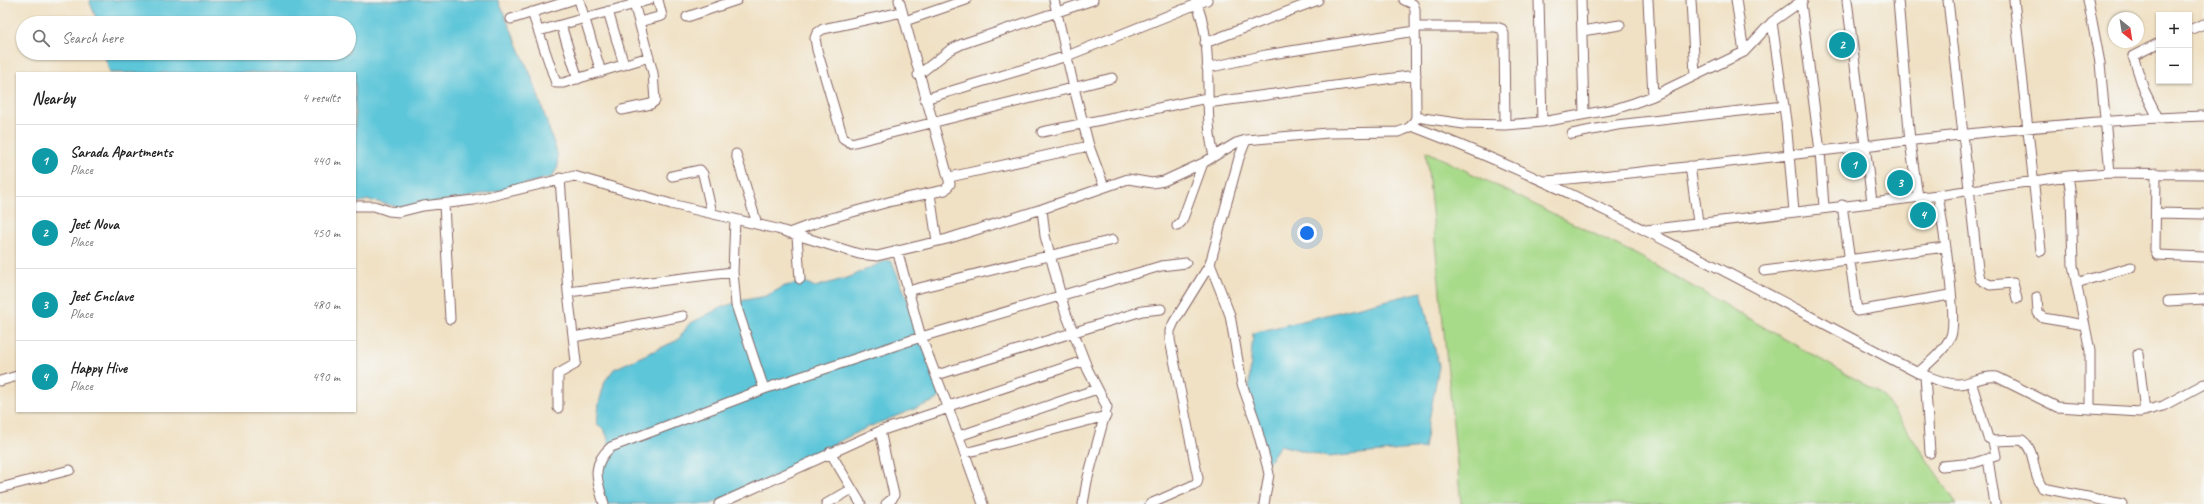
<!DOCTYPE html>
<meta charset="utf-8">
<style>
body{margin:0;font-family:Caveat,sans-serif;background:#f6f6f6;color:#222}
.controls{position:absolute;right:12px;top:12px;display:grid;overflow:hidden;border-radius:0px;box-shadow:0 1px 3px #0004}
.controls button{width:36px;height:36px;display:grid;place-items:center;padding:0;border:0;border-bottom:1px solid #e0e0e0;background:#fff;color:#222;font:20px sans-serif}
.compass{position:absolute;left:2108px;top:12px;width:36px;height:36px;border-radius:50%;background:#fff;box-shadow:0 1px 3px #0004;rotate:150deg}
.you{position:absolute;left:1307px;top:233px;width:14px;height:14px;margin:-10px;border:3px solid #fff;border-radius:50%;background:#1a73e8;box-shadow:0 0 0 6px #1a73e833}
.badge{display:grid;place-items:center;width:26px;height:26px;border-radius:50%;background:#d1495b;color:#fff;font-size:13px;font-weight:700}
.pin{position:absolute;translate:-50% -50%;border:2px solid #fff;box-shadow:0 1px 4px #0006}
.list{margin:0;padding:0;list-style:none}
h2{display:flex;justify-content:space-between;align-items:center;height:52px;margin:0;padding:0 16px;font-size:17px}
h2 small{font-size:13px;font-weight:400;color:#767676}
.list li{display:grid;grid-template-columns:26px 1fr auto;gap:12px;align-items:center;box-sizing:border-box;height:72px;padding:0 16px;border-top:1px solid #e0e0e0}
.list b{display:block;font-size:15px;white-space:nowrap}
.list p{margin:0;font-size:13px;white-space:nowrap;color:#767676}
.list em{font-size:13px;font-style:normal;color:#767676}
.icon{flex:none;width:22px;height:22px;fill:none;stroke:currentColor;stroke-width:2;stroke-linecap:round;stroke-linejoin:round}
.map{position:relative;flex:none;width:2204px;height:504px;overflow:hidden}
.search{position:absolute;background:#fff;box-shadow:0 1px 3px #0004;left:16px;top:16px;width:340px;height:44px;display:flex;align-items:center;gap:10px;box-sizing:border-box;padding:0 14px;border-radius:22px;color:#767676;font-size:15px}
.panel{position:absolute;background:#fff;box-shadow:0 1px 3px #0004;left:16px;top:72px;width:340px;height:340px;border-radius:0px}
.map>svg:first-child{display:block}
</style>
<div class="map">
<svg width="2204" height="504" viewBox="0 0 2204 504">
<rect width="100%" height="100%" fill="#f6f6f2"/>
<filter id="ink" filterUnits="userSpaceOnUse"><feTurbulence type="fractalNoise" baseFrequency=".025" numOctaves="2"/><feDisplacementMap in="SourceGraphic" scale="8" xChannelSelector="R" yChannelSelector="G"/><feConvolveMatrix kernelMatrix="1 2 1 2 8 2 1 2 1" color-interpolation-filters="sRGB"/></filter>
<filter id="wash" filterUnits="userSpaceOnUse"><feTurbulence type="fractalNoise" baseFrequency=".012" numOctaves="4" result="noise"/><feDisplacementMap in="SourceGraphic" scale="16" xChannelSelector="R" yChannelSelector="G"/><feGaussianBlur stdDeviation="0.9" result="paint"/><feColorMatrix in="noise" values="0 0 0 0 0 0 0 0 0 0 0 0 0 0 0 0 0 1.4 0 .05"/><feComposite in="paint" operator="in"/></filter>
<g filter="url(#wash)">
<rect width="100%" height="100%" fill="#f0e1c4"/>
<path fill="#a7da89" stroke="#787c5a" d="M1426 151 1639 256 1883 395 1957 504H1461Z"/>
<path fill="#5dc6d9" stroke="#547282" d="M89 0H498L533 80 557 153 558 167 552 177 482 195 403 208 369 200 355 203V73H110L104 53H349V23H98Z
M887 260 892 262 908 301 940 396 937 400 866 428 832 445 797 466 711 504H607C604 495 599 482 600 473 601 464 607 460 608 452 610 442 607 429 597 424L599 403 605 381 614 369 678 340 689 324 720 308 740 301 766 296 785 286 805 282 815 287 850 277Z
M1421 292 1439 366 1424 448 1327 457 1280 445 1268 463 1264 460 1249 386 1253 333Z"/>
</g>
<g filter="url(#ink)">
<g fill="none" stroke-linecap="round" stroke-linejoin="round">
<g stroke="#846361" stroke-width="11">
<path id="street" d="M579 0 601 72
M1054 0 1074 88 1089 146 1102 181
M1195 0C1217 48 1201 105 1214 156
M1539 0 1542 122
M1581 0 1584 114
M1648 0 1653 96
M1691 0 1695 75
M1736 0 1744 52
M1847 0 1872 202
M1898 0 1910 142 1918 197
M1948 0 1978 269 1980 279 1990 285 2013 283 2017 299
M2014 0 2041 251
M2088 0 2100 63 2110 173
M1801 3 1820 151 1824 207
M608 11 624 65
M532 12 556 83H563L649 57
M902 12 823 29 817 33 815 38 817 50 843 138 851 143 1112 78
M687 17 737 0
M511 19 572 0
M905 21 966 0
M639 22 662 16 658 0
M1772 22 1786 121 1794 211
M561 25 578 79
M1415 27H1496L1502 29 1504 34 1505 125
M2189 30 2204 24
M539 31 649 0
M1582 31 1620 25
M1205 43 1318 0
M1207 68 1266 55 1415 31
M918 75 950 50 962 44 1093 0
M925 99 1067 56 1207 0
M1207 103 1416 75
M622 110 651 104 655 101 653 73 633 0
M1416 117 1464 124 1505 125 1542 122 1615 109 1634 103 1653 96 1744 52 1772 22 1803 0
M2158 118 2144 90 2133 56 2159 43
M1412 126C1588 193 1752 287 1918 373 1931 377 1946 385 1959 384 1972 383 1983 375 1997 377L2057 407 2140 412 2163 406 2204 384
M1042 132 1207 98
M1572 134 1617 125 1784 106
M736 154 757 224
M1690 166 1698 222
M2156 173 2155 250 2157 255 2204 257
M672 176 700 170 703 174 712 213
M2068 176 2071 195 2073 266 2090 351V409
M950 177 1089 146
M1545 181C1765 163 1983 124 2204 116
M930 194 937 241
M444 204 450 319
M1842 205 1857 311 1950 295
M355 206H374L389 211 399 212 423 206 474 200 574 176 671 204 777 229 859 254 877 256 947 239 1042 209 1128 179 1152 183 1164 181 1203 163 1236 143 1246 140 1328 133 1398 132C1408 129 1413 127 1416 117L1415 9 1413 4 1404 0
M1042 209 1045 236 1065 311 1088 370 1107 407 1087 481 1083 504
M2156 213 2204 214
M735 219 733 272 736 305 764 389
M1177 226 1182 221 1203 163
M1646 230 1938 195 2068 176 2110 173 2204 174
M789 233 824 220 892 201 945 190 950 184 899 0
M797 236 800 279
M897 250 921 337 947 404 952 405 1084 361
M1210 264 1230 315 1242 384 1254 418 1267 465 1269 474 1264 504
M1764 271 1945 247
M2076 283 2131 267
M907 291 1113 240
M568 292 733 272
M2037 297 2038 313 2043 318 2085 325
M2168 301 2204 299
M574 337 683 316
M2138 354 2145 411
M1918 373C1930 362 1945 350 1951 336 1958 317 1942 220 1938 195
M937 375 1142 311 1161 309
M1925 375 1930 453
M0 381 17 376
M1971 381 1988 438 1993 441 2022 440C2037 451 2031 474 2043 488L2122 504
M947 404 983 504
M558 408V374L574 365 576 362 568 292 560 178
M880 431 894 495 892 499 886 504
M959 436 1097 389
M830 452 861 504
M965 453 1106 416
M1988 459 1995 504
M1942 466 1974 463 1996 456 1993 441
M0 488 70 470
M604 504C597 480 590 465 611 447L764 389 921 337 1161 266 1186 263
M719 504 880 431 949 408
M826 504 852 489
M1150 504 1191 486 1197 483 1198 478 1170 340V331L1174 322 1210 264 1239 158 1246 140"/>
</g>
<use href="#street" stroke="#fff" stroke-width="9"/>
</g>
</g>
</svg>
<div class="controls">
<button>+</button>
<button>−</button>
</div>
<svg class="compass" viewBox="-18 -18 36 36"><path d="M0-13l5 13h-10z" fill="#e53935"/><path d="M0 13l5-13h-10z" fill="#767676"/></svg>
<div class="you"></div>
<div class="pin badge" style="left:1854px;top:165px;background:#0f9aa8">1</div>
<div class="pin badge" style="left:1842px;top:45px;background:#0f9aa8">2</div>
<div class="pin badge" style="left:1900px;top:183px;background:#0f9aa8">3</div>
<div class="pin badge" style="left:1923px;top:215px;background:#0f9aa8">4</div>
<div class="search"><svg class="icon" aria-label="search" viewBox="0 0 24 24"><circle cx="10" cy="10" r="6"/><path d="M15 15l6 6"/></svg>Search here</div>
<section class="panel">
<h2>Nearby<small>4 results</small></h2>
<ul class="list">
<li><span class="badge" style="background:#0f9aa8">1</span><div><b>Sarada Apartments</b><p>Place</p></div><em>440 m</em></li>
<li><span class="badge" style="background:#0f9aa8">2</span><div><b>Jeet Nova</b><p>Place</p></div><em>450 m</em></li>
<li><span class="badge" style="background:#0f9aa8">3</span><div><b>Jeet Enclave</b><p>Place</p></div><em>480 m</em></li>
<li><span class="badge" style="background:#0f9aa8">4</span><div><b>Happy Hive</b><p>Place</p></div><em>490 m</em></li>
</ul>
</section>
</div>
